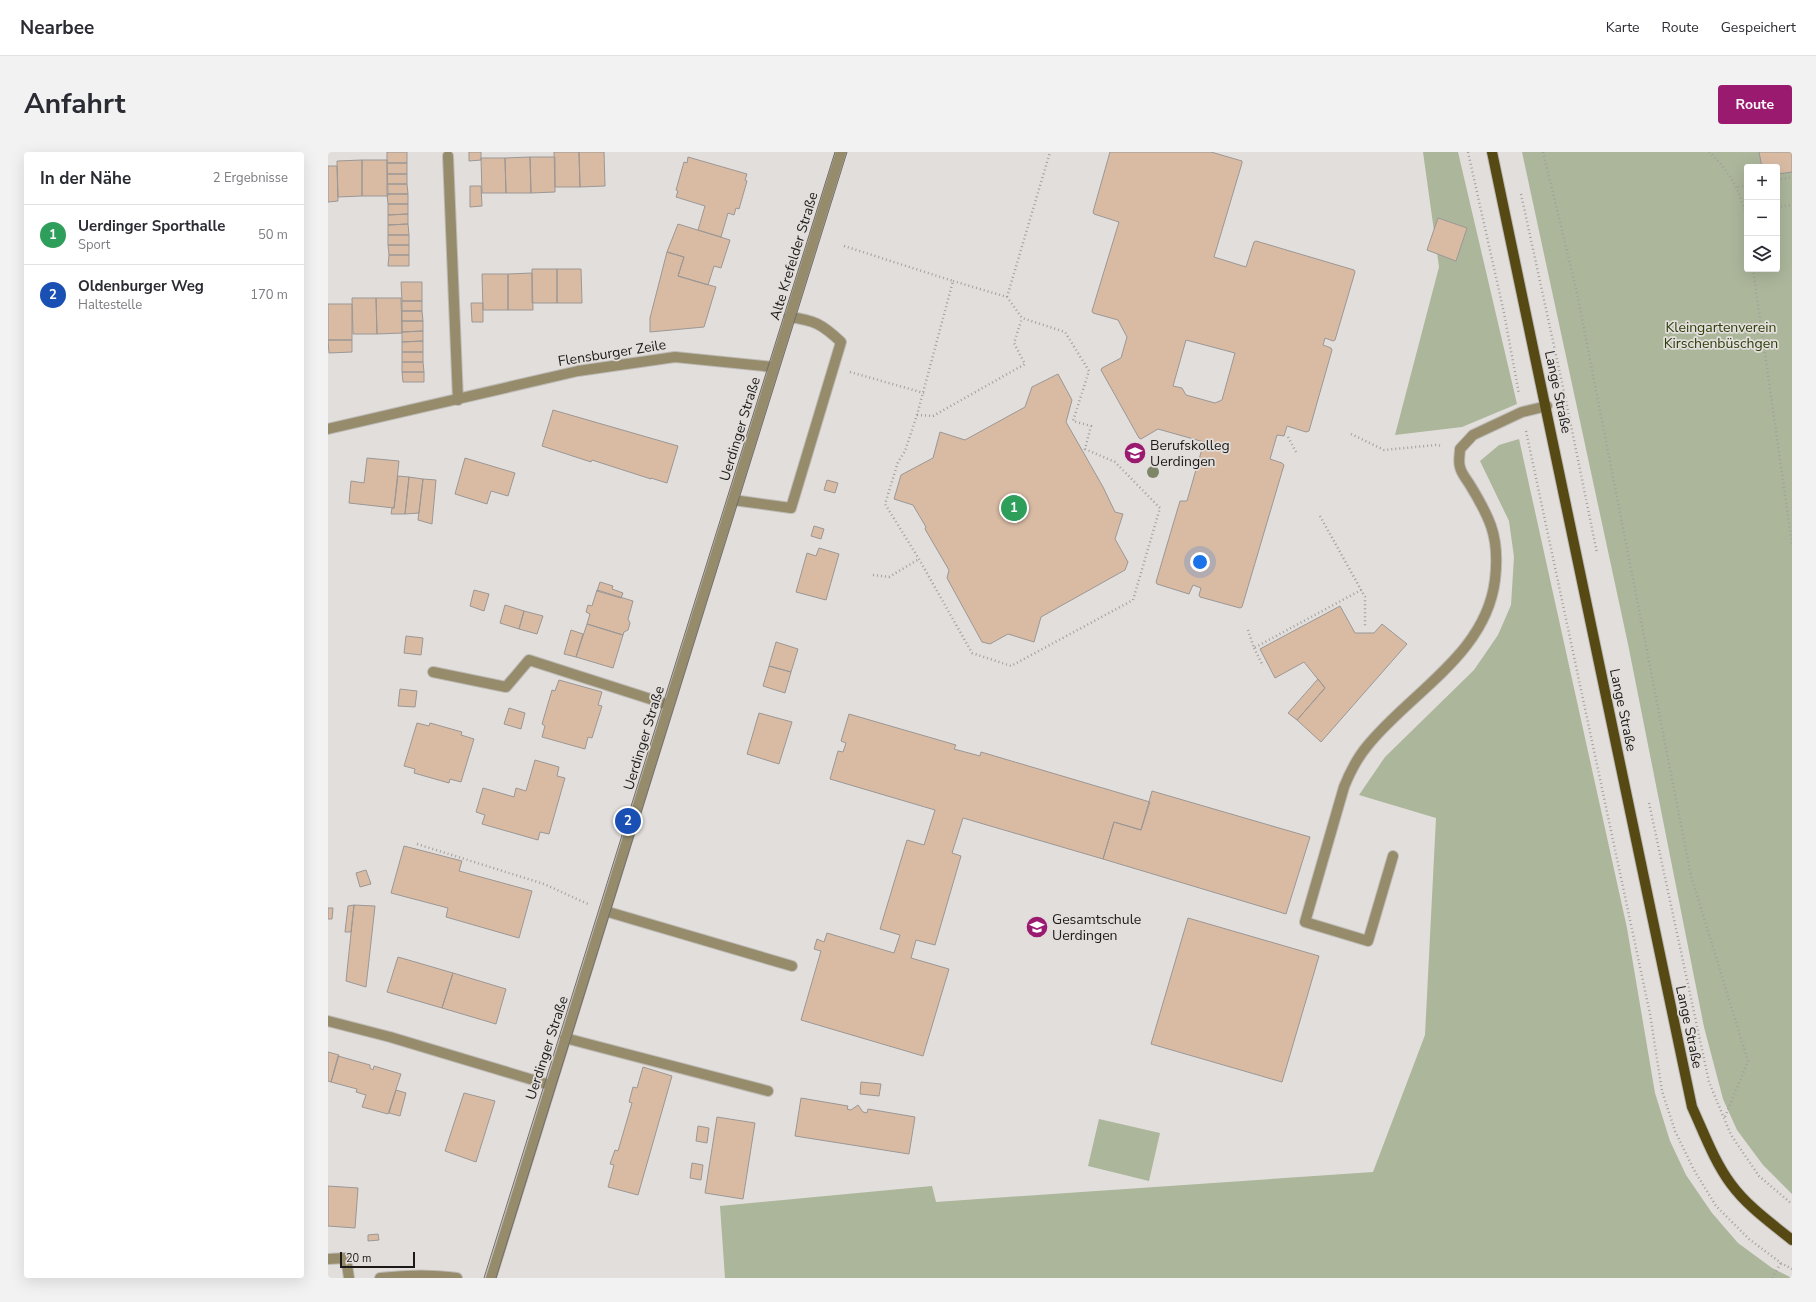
<!DOCTYPE html>
<html lang="de">
<meta charset="utf-8">
<style>
body{margin:0;font-family:"Nunito Sans",sans-serif;background:#f2f2f3;color:#2b2b33}
.controls{position:absolute;right:12px;top:12px;display:grid;overflow:hidden;border-radius:4px;box-shadow:0 4px 16px #0002}
.controls button{width:36px;height:36px;display:grid;place-items:center;padding:0;border:0;border-bottom:1px solid #e1e1e2;background:#fff;color:#2b2b33;font:20px sans-serif}
.scale{position:absolute;left:12px;bottom:10px;width:75px;box-sizing:border-box;padding-left:4px;border:2px solid #1c1a19;border-top:0;font-size:11px;line-height:14px;white-space:nowrap;color:#1c1a19;-webkit-text-stroke:3px #e2dedb;paint-order:stroke}
.you{position:absolute;left:872px;top:410px;width:14px;height:14px;margin:-10px;border:3px solid #fff;border-radius:50%;background:#1a73e8;box-shadow:0 0 0 6px #1a73e833}
.badge{display:grid;place-items:center;width:26px;height:26px;border-radius:50%;background:#9a1a70;color:#fff;font-size:13px;font-weight:700}
.pin{position:absolute;translate:-50% -50%;border:2px solid #fff;box-shadow:0 1px 4px #0006}
.list{margin:0;padding:0;list-style:none}
h2{display:flex;justify-content:space-between;align-items:center;height:52px;margin:0;padding:0 16px;font-size:17px}
h2 small{font-size:13px;font-weight:400;color:#7c7c81}
.list li{display:grid;grid-template-columns:26px 1fr auto;gap:12px;align-items:center;box-sizing:border-box;height:60px;padding:0 16px;border-top:1px solid #e1e1e2}
.list b{display:block;font-size:15px;white-space:nowrap}
.list p{margin:0;font-size:13px;white-space:nowrap;color:#7c7c81}
.list em{font-size:13px;font-style:normal;color:#7c7c81}
.icon{flex:none;width:22px;height:22px;fill:none;stroke:currentColor;stroke-width:2;stroke-linecap:round;stroke-linejoin:round}
.map{position:relative;flex:none;width:1464px;height:1126px;overflow:hidden;border-radius:4px}
header{display:flex;align-items:center;gap:24px;box-sizing:border-box;height:56px;padding:0 20px;background:#fff;border-bottom:1px solid #e1e1e2}
header strong{font-size:19px}
nav{display:flex;gap:22px;margin-inline-start:auto;font-size:14px}
.intro{display:flex;align-items:center;justify-content:space-between;box-sizing:border-box;height:96px;padding:0 24px}
h1{margin:0;font-size:28px}
.button{padding:10px 18px;border-radius:4px;background:#9a1a70;color:#fff;font-size:14px;font-weight:700}
main{display:flex;gap:24px;padding:0 24px}
aside{flex:1;background:#fff;border-radius:4px;box-shadow:0 4px 16px #0002}
.map>svg:first-child{display:block}
</style>
<header>
<strong>Nearbee</strong>
<nav><a>Karte</a><a>Route</a><a>Gespeichert</a></nav>
</header>
<div class="intro"><h1>Anfahrt</h1><a class="button">Route</a></div>
<main>
<aside>
<h2>In der Nähe<small>2 Ergebnisse</small></h2>
<ul class="list">
<li><span class="badge" style="background:#2e9e5b">1</span><div><b>Uerdinger Sporthalle</b><p>Sport</p></div><em>50 m</em></li>
<li><span class="badge" style="background:#1a4fb4">2</span><div><b>Oldenburger Weg</b><p>Haltestelle</p></div><em>170 m</em></li>
</ul>
</aside>
<div class="map">
<svg width="1464" height="1126" viewBox="0 0 1464 1126">
<rect width="100%" height="100%" fill="#e2dedb"/>
<path fill="#abb69b" fill-rule="evenodd" d="M1095 0H1130L1189 252 1134 275 1067 283 1111 115Z
M1194 0H1464V1042L1435 1013 1409 978 1395 947 1376 875 1300 492ZM1419 15H1449V117H1419Z
M1191 287 1299 776 1327 941 1342 989 1358 1023 1384 1061 1410 1091 1444 1116 1464 1126H397L392 1054 604 1034 608 1050 1045 1020 1097 883 1108 666 1031 643 1057 605 1146 518 1170 483 1183 453 1186 405 1181 369 1152 309 1171 293Z
M771 967 832 981 821 1029 760 1014Z"/>
<path fill="#d9bba4" stroke="#9b9795" fill-rule="evenodd" d="M59 0H79V11H59Z
M141 0H153V8L141 9Z
M226 0H251L252 35H227Z
M251 0H276L277 34 252 35Z
M782 0H883L914 9V11L886 105 918 115 926 90 928 89 1026 118 1027 120 1007 188 1005 189 997 186 995 193 1003 196 1004 198 981 279 978 280 959 274 956 284 949 283 942 307 954 311 956 313 914 455 912 456 872 445 871 443 873 436 865 433 861 442 829 432 828 430 852 349H859L876 290 830 277 813 287 811 286 773 218 774 216 793 206 799 185 790 168 765 161 764 159 791 70 766 62 765 60ZM858 188 907 201 894 248 887 251 858 243 854 236 845 234Z
M1431 0H1464V20L1449 22V15H1434Z
M202 5 203 41H178L177 6Z
M202 5H227V40L203 41Z
M360 5 419 22 417 28 419 29 411 57 408 56 406 63 400 61 393 85 370 78 377 54 348 45 350 39 348 38 356 10 359 11Z
M153 6H177L178 41H154Z
M34 8V44L10 45 9 9Z
M34 8H59L60 44H34Z
M59 11H79V22H59Z
M0 14H9L10 49 0 50Z
M59 22H79V32H59Z
M59 32H79L80 42H59Z
M142 34H153L154 54 142 55Z
M59 42H80V52H60Z
M60 52H80V62L60 63Z
M80 62V72L60 73V63Z
M1110 66 1139 76 1128 109 1099 98Z
M80 72 81 83H60V73Z
M350 72 402 88 393 116 386 114 380 133 350 124 356 105 339 100Z
M60 83H81V93H60Z
M60 93H81V103H61Z
M339 100 356 105 350 124 388 135 376 175 322 180V166Z
M61 103H81V114H60Z
M204 117H229V151H204Z
M229 117H253L254 151H229Z
M204 121 205 158H180V122Z
M154 122H180V158H155Z
M73 130H94V149H74Z
M24 146H48L49 182H25Z
M48 146H73L74 181 49 182Z
M74 149H94V159H74Z
M143 151H155V170H144Z
M0 152H24V188H0Z
M74 159H94L95 169H74Z
M74 169H95V179L74 180Z
M95 179V189L74 190V180Z
M0 188H24V200L1 201Z
M95 189V200H74V190Z
M74 200H95V210H74Z
M74 210H95L96 220H74Z
M74 220H96V230H75Z
M730 222 744 248 738 270 775 335 787 360 795 362 787 387 800 410 797 418 713 465 706 490 680 482 662 492 654 490 619 426 621 418 597 377 598 375 585 353 566 347 573 323 605 306 612 280 637 288 697 255 704 235Z
M225 258 350 294 339 331 323 326V327L264 308 263 310 214 294Z
M39 306 71 309 66 356 21 351 23 329 36 331Z
M137 306 187 321 180 344 163 339 159 352 127 342Z
M70 324 81 325 77 362H63L64 356H66Z
M81 325 95 327 91 361 77 362Z
M95 327 108 328 104 372 90 368Z
M499 328 510 331 507 341 496 338Z
M486 374 496 377 493 387 483 384Z
M491 396 511 402 498 448 468 440 479 401 488 404Z
M272 430 285 434 284 437 295 441 293 446 269 439Z
M146 438 161 442 156 459 142 454Z
M269 438 305 449 300 467 302 471 300 478 296 480 295 483 259 472 262 462 258 460 260 453 264 454Z
M177 453 196 459 191 477 172 471Z
M1012 454 1027 481H1046L1054 472 1079 492 993 590 969 568 997 536 976 510 947 526 932 497Z
M196 459 215 464 209 482 191 477Z
M259 472 295 483 285 516 248 505Z
M243 478 255 482 248 505 236 502Z
M78 484 95 486 93 503 76 501Z
M448 490 470 497 463 520 441 514Z
M441 514 463 520 457 541 435 534Z
M990 527 997 536 969 568 960 561Z
M231 528 274 540 270 553 274 554 264 586 260 585 257 597 214 585 217 574 214 572 224 538 227 539Z
M72 537 89 539 87 555 70 554Z
M181 556 197 561 193 577 176 572Z
M431 561 464 570 451 612 419 602Z
M521 562 628 593 626 597 652 604 653 600 822 650 813 678 786 670 775 707 635 666 624 701 633 704 607 793 588 788 583 806 621 817 595 904 473 868 493 799 486 797 489 787 496 790 499 781 566 801 572 783 552 777 579 688 596 693 607 658 502 627 510 599 515 600 518 591 513 589Z
M89 571 101 574 102 571 134 580 133 583 146 587 133 630 122 627 121 631 86 621 87 617 76 614Z
M207 608 231 615 229 624 237 626 221 682 212 680 210 688 154 672 157 663 148 660 155 636 186 645 188 636 198 639Z
M824 639 982 685 958 762 775 707 786 670 813 678Z
M76 694 134 709 131 719 204 739 191 786 118 765 120 756 63 741Z
M38 718 43 732 32 735 28 721Z
M26 753 23 780H17L20 754Z
M26 753 47 754 38 835 18 829Z
M0 756H5L4 767H0Z
M860 766 991 804 954 930 823 892Z
M70 805 125 821 114 856 59 840Z
M125 821 178 837 168 872 114 856Z
M0 900 11 903 3 930 0 929Z
M10 904 42 913V916L45 918 46 914 73 922 60 962 34 955 38 943 28 940 29 937 3 930Z
M315 915 344 924 310 1043 280 1035 286 1013 282 1012 287 998 290 999 304 951 301 950 305 935 309 936Z
M533 930 553 932 551 944 532 942Z
M68 938 78 941 72 964 61 961Z
M136 941 167 949 148 1010 117 999Z
M473 946 520 954 519 957 523 958 530 953 535 960 539 961 540 957 587 965 581 1002 467 984Z
M389 965 427 971 415 1047 377 1041Z
M370 974 381 976 379 991 368 989Z
M364 1011 375 1013 373 1028 362 1026Z
M0 1034 30 1036 27 1076 0 1074Z
M50 1082 51 1088 40 1089V1083Z"/>
<g fill="none" stroke-linecap="round" stroke-linejoin="round">
<g stroke="#bebbb8" stroke-width="12">
<path id="minor" d="M120 4 130 248
M0 277 250 219 347 205 445 215
M405 348 463 356 513 190C494 172 486 168 461 165
M105 520 178 535 201 508 341 553
M1065 704 1040 789 977 770 1016 635C1022 620 1029 606 1040 593 1083 540 1158 502 1167 428 1169 411 1169 391 1163 374 1158 360 1150 346 1142 333 1139 328 1133 321 1132 315 1130 310 1132 302 1132 297L1145 283 1194 260 1219 254
M277 759 464 814
M0 869 62 885 222 933
M237 886 440 939
M0 1107 18 1106 21 1126
M52 1126C78 1123 102 1122 129 1126
M163 1126 513 0"/>
</g>
<g stroke="#bebbb8" stroke-width="12">
<path id="major" d="M1164 0 1364 955C1376 981 1386 1009 1403 1032 1419 1054 1443 1071 1464 1088"/>
</g>
<path stroke="#a39f9d" stroke-width="2.5" stroke-dasharray="1 3" stroke-linecap="butt" d="M1140 0 1176 161 1191 242
M1215 0 1249 141 1363 724 1420 909 1396 967
M1381 0C1402 19 1415 43 1419 71
M1449 28 1464 25
M1410 35 1419 33
M1193 42 1238 249 1269 401
M1449 55 1464 53
M516 94 625 129
M1425 117 1464 392
M625 129 679 145 694 166 737 180 761 219 745 269 763 274 757 297 787 310 832 356 805 448 683 514 644 501 591 407 557 352 570 310 577 299 589 263Z
M679 145 722 0
M522 220 596 241
M589 263 605 264 697 212 686 191 694 166
M1198 279 1322 862 1334 939 1347 979 1366 1018 1388 1054 1421 1087 1453 1111 1464 1117
M1023 282 1056 298 1108 293 1115 294
M960 285 969 302
M992 364 1037 445V475
M545 423 561 425 591 407
M920 478 926 496 1033 438
M926 496 935 514
M1321 651 1381 930 1403 983 1431 1024 1464 1052
M89 692 216 732 260 752
M1444 1126 1453 1111"/>
<use href="#minor" stroke="#968c6b" stroke-width="10"/>
<use href="#major" stroke="#574913" stroke-width="10"/>
<path stroke="#706d6b" stroke-width="1" d="M156 1126 507 0
M168 1126 519 0"/>
</g>
<circle fill="#7f8668" cx="825" cy="320" r="6"/>
<defs>
<g id="school-disc" transform="scale(1.15)"><circle r="9.5" fill="#9a1a70" stroke="#e2dedb"/><path d="M0-5L7-2L0 1L-7-2ZM-4 1L0 2.5L4 1V4Q0 6-4 4Z" fill="#fff"/></g>
</defs>
<g fill-rule="evenodd">
<use href="#school-disc" x="807" y="301"/>
<use href="#school-disc" x="709" y="775"/>
</g>
<g text-anchor="middle" dominant-baseline="central" stroke-width="3.5" stroke-linejoin="round" paint-order="stroke">
<g font-size="14" fill="#1c1a19" stroke="#e2dedb">
<text transform="translate(466 104) rotate(-73)">Alte Krefelder Straße</text>
<text transform="translate(284 201) rotate(-9)">Flensburger Zeile</text>
<text transform="translate(1230 240) rotate(78)">Lange Straße</text>
<text transform="translate(412 277) rotate(-73)">Uerdinger Straße</text>
<text transform="translate(1295 558) rotate(78)">Lange Straße</text>
<text transform="translate(316 586) rotate(-73)">Uerdinger Straße</text>
<text transform="translate(1361 875) rotate(78)">Lange Straße</text>
<text transform="translate(219 896) rotate(-72)">Uerdinger Straße</text>
</g>
<g font-size="14" fill="#2e3e09" stroke="#e2dedb">
<text x="1393" y="175">Kleingartenverein<tspan x="1393" dy="16">Kirschenbüschgen</tspan></text>
</g>
<g font-size="14" fill="#1c1a19" stroke="#e2dedb" text-anchor="start">
<text x="822" y="293">Berufskolleg<tspan x="822" dy="16">Uerdingen</tspan></text>
<text x="724" y="767">Gesamtschule<tspan x="724" dy="16">Uerdingen</tspan></text>
</g>
</g>
</svg>
<div class="controls">
<button>+</button>
<button>−</button>
<button><svg class="icon" aria-label="layers" viewBox="0 0 24 24"><path d="M12 4l9 5-9 5-9-5zM3 14l9 5 9-5"/></svg></button>
</div>
<div class="scale">20 m</div>
<div class="you"></div>
<div class="pin badge" style="left:686px;top:356px;background:#2e9e5b">1</div>
<div class="pin badge" style="left:300px;top:669px;background:#1a4fb4">2</div>
</div>
</main>
